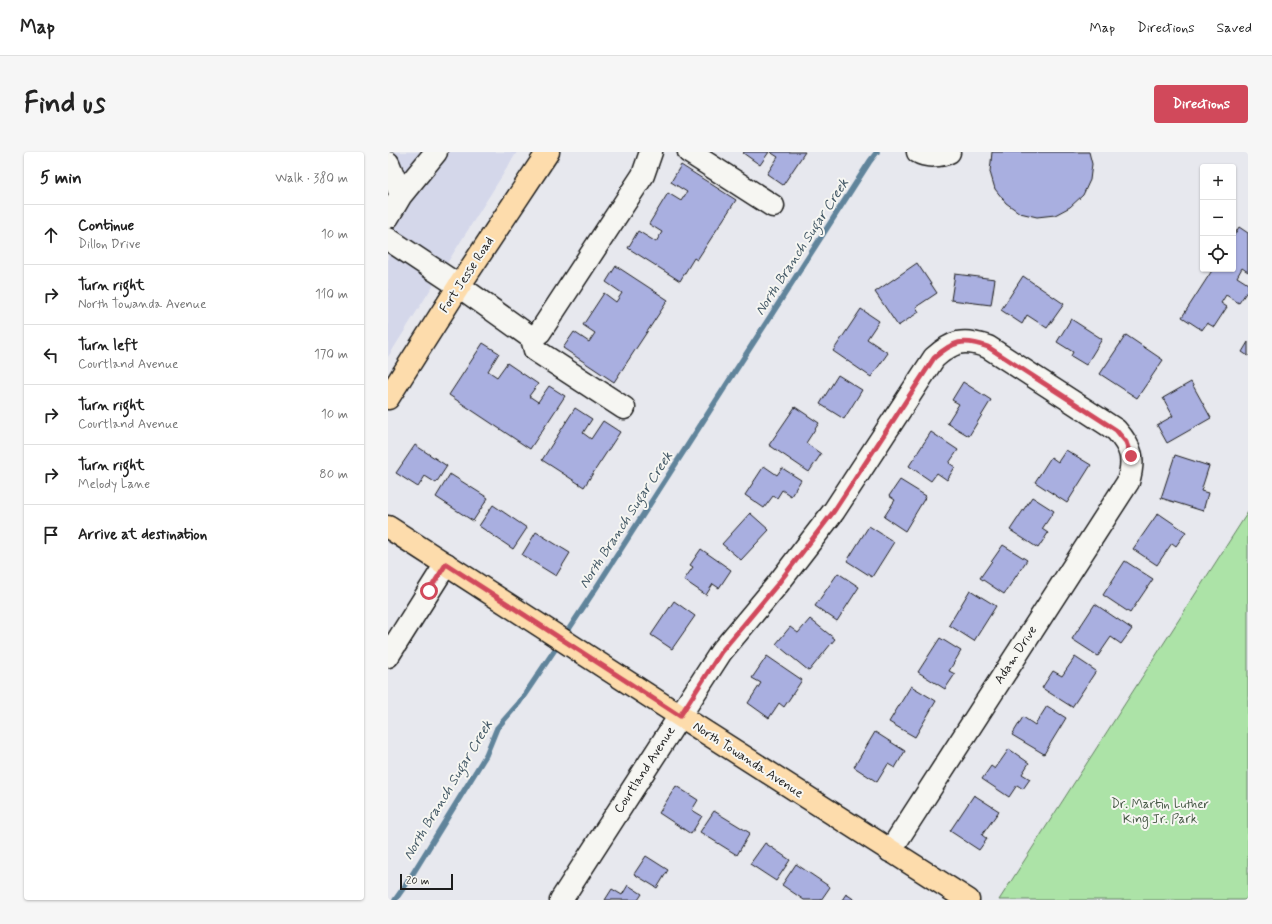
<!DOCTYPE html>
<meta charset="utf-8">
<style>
body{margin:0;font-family:Mynerve,sans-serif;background:#f6f6f6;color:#222}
.controls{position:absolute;right:12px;top:12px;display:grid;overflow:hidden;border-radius:4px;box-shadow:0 1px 3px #0004}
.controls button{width:36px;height:36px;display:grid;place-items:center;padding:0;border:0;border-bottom:1px solid #e0e0e0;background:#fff;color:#222;font:20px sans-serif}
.scale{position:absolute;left:12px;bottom:10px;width:53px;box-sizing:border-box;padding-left:4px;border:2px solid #1c1c1c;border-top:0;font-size:11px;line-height:14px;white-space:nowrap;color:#1c1c1c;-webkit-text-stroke:3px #f6f6f2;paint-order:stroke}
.stop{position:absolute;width:12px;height:12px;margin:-9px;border:3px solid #d1495b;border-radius:50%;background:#fff}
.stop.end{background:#d1495b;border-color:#fff;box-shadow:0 1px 4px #0008}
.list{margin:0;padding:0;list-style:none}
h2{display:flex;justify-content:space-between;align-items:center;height:52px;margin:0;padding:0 16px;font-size:17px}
h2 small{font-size:13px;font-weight:400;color:#767676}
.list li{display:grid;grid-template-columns:26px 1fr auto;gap:12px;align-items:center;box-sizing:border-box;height:60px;padding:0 16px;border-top:1px solid #e0e0e0}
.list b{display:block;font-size:15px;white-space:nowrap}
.list p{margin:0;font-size:13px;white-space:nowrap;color:#767676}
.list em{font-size:13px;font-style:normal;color:#767676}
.icon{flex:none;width:22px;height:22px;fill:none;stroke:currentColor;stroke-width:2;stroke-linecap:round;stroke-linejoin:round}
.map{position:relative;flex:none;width:860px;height:748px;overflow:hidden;border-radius:4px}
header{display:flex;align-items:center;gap:24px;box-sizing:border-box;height:56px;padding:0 20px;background:#fff;border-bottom:1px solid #e0e0e0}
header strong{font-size:19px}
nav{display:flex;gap:22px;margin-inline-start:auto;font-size:14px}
.intro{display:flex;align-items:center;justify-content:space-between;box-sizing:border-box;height:96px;padding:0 24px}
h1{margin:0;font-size:28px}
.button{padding:10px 18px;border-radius:4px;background:#d1495b;color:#fff;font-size:14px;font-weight:700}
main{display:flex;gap:24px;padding:0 24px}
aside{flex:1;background:#fff;border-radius:4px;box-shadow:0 1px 3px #0004}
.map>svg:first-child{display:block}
</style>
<header>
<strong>Map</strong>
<nav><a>Map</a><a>Directions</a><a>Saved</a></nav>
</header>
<div class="intro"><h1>Find us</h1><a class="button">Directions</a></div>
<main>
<aside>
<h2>5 min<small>Walk · 380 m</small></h2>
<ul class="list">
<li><svg class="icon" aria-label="ahead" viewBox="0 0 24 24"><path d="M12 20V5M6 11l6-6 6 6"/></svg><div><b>Continue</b><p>Dillon Drive</p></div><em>10 m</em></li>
<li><svg class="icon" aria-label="right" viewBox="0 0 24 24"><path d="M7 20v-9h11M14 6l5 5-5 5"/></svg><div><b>Turn right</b><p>North Towanda Avenue</p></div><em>110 m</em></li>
<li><svg class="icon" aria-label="left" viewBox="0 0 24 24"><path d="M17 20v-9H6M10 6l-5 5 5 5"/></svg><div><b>Turn left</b><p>Courtland Avenue</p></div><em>170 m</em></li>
<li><svg class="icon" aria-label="right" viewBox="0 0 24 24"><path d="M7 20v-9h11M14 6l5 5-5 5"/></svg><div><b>Turn right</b><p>Courtland Avenue</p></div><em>10 m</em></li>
<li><svg class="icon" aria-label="right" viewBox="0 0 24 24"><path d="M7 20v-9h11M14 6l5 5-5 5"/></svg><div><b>Turn right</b><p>Melody Lane</p></div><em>80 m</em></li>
<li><svg class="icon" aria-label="arrive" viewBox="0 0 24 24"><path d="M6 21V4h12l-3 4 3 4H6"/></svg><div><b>Arrive at destination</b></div></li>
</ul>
</aside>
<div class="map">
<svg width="860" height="748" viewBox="0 0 860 748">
<rect width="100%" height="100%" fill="#e7e8ee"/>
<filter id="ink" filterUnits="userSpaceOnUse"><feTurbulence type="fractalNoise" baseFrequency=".025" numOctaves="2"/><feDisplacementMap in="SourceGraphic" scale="8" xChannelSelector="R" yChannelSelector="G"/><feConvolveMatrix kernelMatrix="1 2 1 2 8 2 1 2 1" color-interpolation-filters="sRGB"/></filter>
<g filter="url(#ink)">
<path fill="#d4d7ea" d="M0 0H129L0 205Z"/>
<path fill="#ace3a7" stroke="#648062" d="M860 360V744L857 748H611Z"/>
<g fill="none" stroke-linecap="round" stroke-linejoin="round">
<path stroke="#61849b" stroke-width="5.5" d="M177 483 208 436 482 9 489 0
M7 748 19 731 98 603 109 576 131 551 172 490"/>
</g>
<path fill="#a9afe0" stroke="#1c1c1c" d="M356 0H381L372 13 355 1Z
M382 0H417L395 33 379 22 390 5Z
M604 0H701L704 12 702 28 695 43 682 55 667 63 649 65 632 61 618 51 607 37 602 20Z
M293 13 348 48 309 108 306 106 292 129 240 96 250 79 268 90 274 80 261 72 280 41 293 49 299 40 283 30Z
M851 75 860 81V120L854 116 849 125 860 132V138L851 151 838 143 833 151 839 155 826 175 819 171 814 178 794 165 825 117H845V85Z
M529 111 549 141 528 155 531 160 510 174 487 140Z
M228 114 280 148 226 230 175 196 186 180 201 190 207 181 195 173 216 141 228 150 234 141 218 130Z
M567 122 607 127 603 153 563 148Z
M635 124 676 152 659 176 639 163 634 172 613 158Z
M473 157 491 169 479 187 500 201 483 225 445 199Z
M683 167 714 187 698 213 683 204 685 200 669 190Z
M738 183 775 208 749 246 712 222Z
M860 190V204L854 200Z
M95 191 111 201 100 219 109 225 119 211 150 232 141 244 150 250 161 234 177 244 142 297 61 243Z
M450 223 474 238 456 267 432 252Z
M575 230 603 248 581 284 559 271 571 252 564 248Z
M803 230 823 266 779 291 769 273 785 264 775 246Z
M407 255 431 271 418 291 433 302 421 320 381 293Z
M187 256 204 267 195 281 203 287 215 269 232 280 196 335 154 308Z
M543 280 570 298 561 311 567 315 559 328 549 321 543 329 521 314Z
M27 293 59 314 48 331 37 324 30 335 8 321Z
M678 298 703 313 679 351 647 330 663 305 670 310Z
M787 303 821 314 813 339 820 341 815 359 773 346Z
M376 314 389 323 394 316 413 328 403 344 394 338 389 346 385 344 376 356 357 343Z
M62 322 100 346 85 369 48 345Z
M512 328 538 344 517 379 496 365 507 348 501 344Z
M644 345 666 359 654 377 660 381 650 396 622 378Z
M105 353 139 376 125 397 91 374Z
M362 361 381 378 353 408 334 392Z
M770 361 798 380 788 394 784 391 769 413 745 397Z
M481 374 506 390 484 425 459 409Z
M148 380 182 401 168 424 134 403Z
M615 393 639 408 616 442 592 426Z
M313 397 343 418 331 436 325 432 318 443 296 428 305 415 302 413Z
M737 409 765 427 742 461 715 443Z
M450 421 471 435 449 469 427 454Z
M582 438 608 454 586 489 561 473Z
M286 449 307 464 284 497 263 483Z
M707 452 744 477 733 492 723 485 710 504 684 487Z
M422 467 447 487 421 519 388 492 402 475 410 481Z
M552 486 573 499 561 519 567 522 557 537 530 520Z
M379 504 414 528 396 555 391 551 381 566 360 551 373 531 364 526Z
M687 505 708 519 684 555 654 536 665 519 674 524Z
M523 534 548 549 527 585 501 570Z
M659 554 678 566 656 602 624 583 635 565 647 573Z
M487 580 517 599 507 616 500 612 489 630 466 615Z
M621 597 641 611 634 622 642 627 635 637 629 633 621 645 594 627 603 614 607 617Z
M288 634 310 648 304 658 314 664 303 682 271 661Z
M586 643 611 659 594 683 599 687 591 698 562 679Z
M326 659 362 681 349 703 312 680Z
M377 691 402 708 388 729 362 712Z
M258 704 280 718 269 736 246 722Z
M408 712 442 735 433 748H416L394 733Z
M240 733 254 742 250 748H217L224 737 234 743Z
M458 742 467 748H454Z"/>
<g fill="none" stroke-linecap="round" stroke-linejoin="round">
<g stroke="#1c1c1c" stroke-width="25">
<path id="minor" d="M301 0 385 54
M530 0C538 5 553 4 561 0
M0 11 13 43
M0 65 13 43 48 0
M0 87 71 134 144 186 152 180 255 23 263 0
M144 186 147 198 236 256
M0 504 58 412
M173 748 333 500 389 433 446 359 546 206C565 189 575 186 600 195L728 278C744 296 747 307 740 330L502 699"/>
</g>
<g stroke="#1c1c1c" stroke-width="25">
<path id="major" d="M0 246 71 134 160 0
M0 375 292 564 580 748"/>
</g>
<use href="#minor" stroke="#f6f6f2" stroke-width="22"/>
<use href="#major" stroke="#fddcac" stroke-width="22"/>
</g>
</g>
<g fill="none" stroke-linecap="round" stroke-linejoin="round" filter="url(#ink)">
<path stroke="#d1495b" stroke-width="5" d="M41 439 58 412 292 564 333 500 389 433 446 359 546 206C565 189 575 186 600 195L728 278 738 290 743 304"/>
</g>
<g text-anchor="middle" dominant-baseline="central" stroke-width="4" stroke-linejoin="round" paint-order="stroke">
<g font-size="13" fill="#1c1c1c" stroke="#f6f6f2">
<text transform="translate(79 123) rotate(-57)">Fort Jesse Road</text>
<text transform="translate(628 503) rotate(-57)">Adam Drive</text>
<text transform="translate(360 608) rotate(33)">North Towanda Avenue</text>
<text transform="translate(257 618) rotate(-57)">Courtland Avenue</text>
</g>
<g font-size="13" fill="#475846" stroke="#f6f6f2">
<text x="772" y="652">Dr. Martin Luther<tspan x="772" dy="15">King Jr. Park</tspan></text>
</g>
<g font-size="14" font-style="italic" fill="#445966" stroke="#f6f6f2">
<text transform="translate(414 95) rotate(-57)">North Branch Sugar Creek</text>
<text transform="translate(238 368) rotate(-57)">North Branch Sugar Creek</text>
<text transform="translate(60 638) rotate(-59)">North Branch Sugar Creek</text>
</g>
</g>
</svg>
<div class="controls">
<button>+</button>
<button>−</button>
<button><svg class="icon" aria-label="locate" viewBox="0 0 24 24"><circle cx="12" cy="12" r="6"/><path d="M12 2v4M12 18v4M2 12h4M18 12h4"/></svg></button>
</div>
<div class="scale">20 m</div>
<div class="stop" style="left:41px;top:439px"></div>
<div class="stop end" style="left:743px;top:304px"></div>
</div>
</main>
